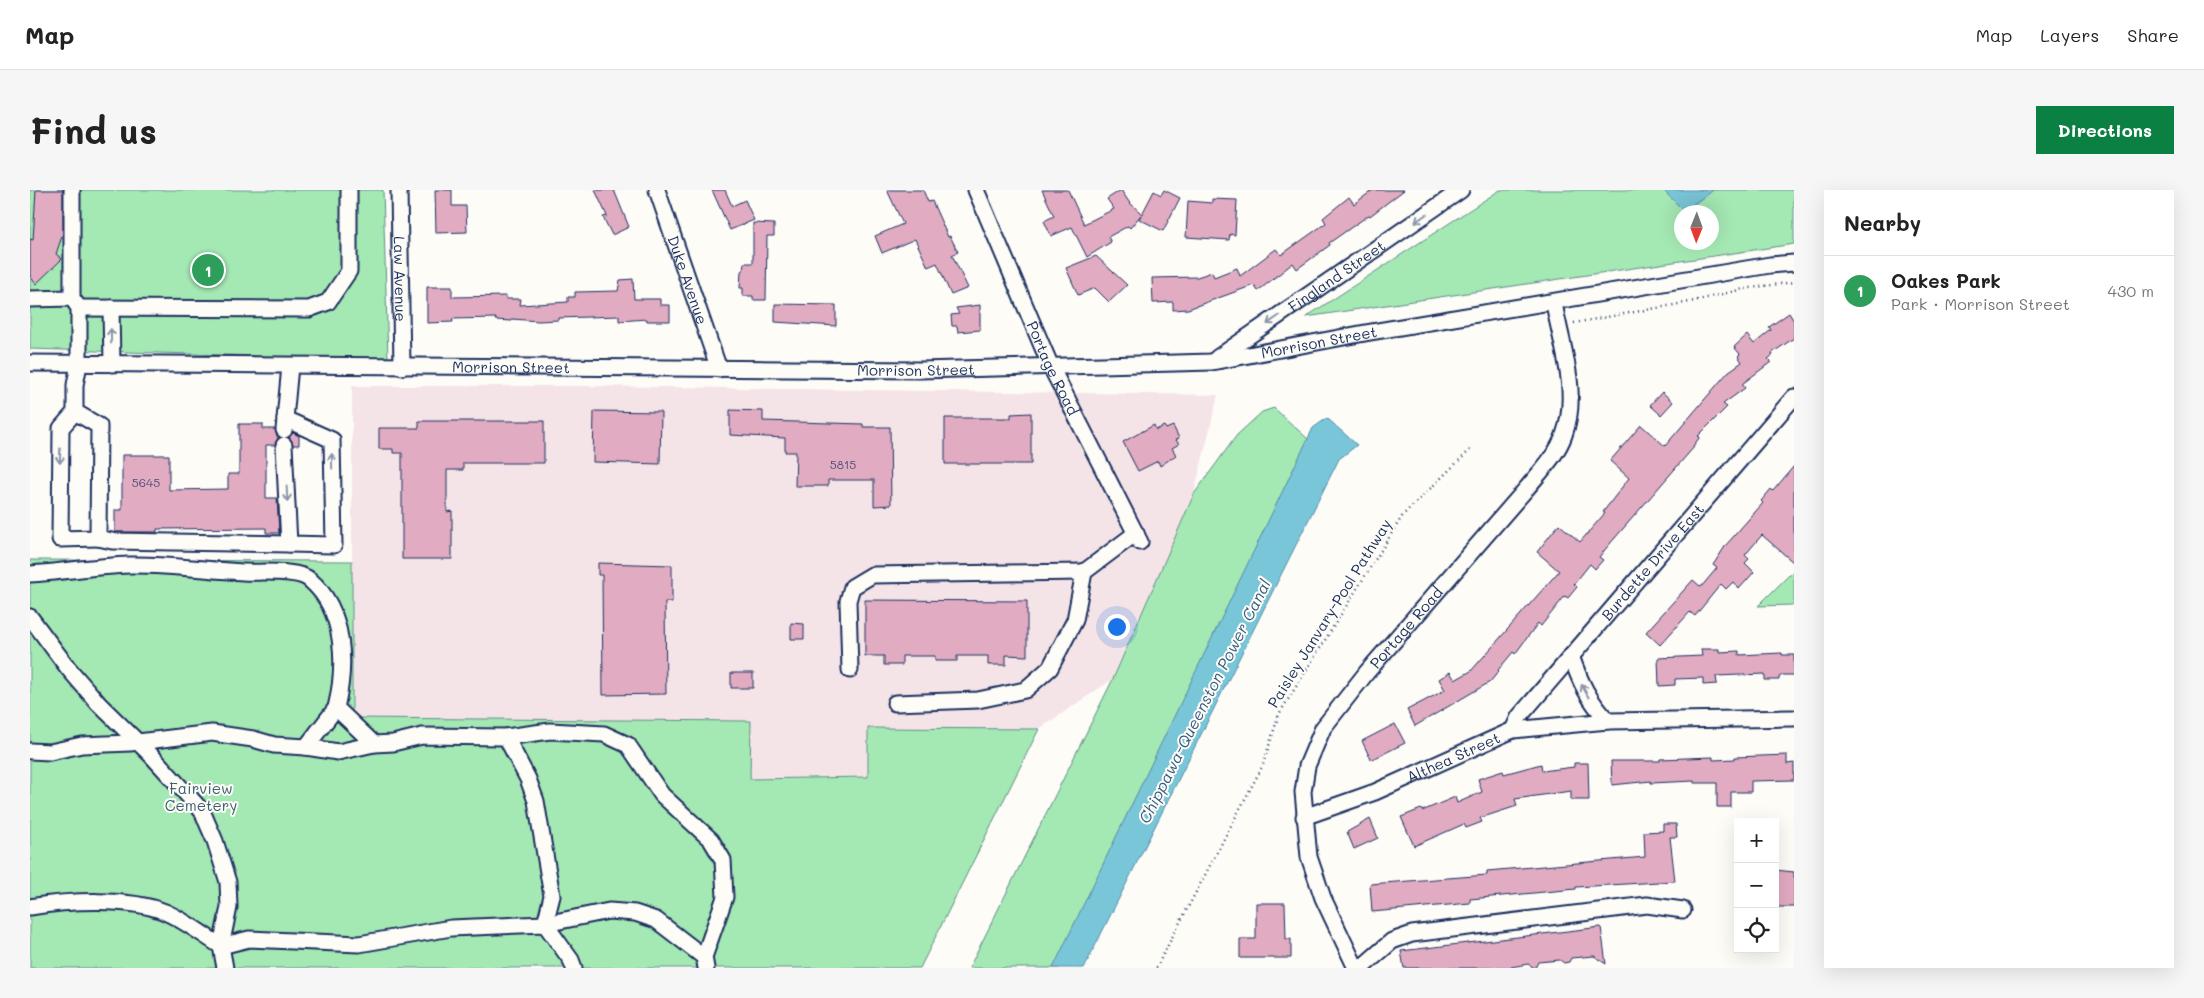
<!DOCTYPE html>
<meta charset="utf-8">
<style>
body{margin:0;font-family:Mali,sans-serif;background:#f6f6f6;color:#222}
.controls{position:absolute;right:15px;bottom:15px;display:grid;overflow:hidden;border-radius:0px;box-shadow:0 5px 20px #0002}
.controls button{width:45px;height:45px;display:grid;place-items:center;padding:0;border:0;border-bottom:1px solid #e0e0e0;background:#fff;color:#222;font:25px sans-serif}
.compass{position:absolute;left:1644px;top:15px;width:45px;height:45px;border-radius:50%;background:#fff;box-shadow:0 5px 20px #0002;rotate:181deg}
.you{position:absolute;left:1086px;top:436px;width:18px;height:18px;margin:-12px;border:4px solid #fff;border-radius:50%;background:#1a73e8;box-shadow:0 0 0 8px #1a73e833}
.badge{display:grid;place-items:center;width:32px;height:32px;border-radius:50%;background:#0b8043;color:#fff;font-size:16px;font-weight:700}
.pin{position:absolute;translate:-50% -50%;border:2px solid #fff;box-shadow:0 1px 5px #0006}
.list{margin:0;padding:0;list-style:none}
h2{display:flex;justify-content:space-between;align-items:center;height:65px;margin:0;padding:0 20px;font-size:21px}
h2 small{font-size:16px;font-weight:400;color:#767676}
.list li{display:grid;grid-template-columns:32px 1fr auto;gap:15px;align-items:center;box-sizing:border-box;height:70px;padding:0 20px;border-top:1px solid #e0e0e0}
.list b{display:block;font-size:19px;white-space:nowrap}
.list p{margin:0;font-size:16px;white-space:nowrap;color:#767676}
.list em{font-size:16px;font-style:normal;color:#767676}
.icon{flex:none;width:28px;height:28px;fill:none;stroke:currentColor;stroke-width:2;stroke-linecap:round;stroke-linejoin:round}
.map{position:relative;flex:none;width:1764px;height:778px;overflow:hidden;border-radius:0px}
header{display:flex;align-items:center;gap:30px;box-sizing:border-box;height:70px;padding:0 25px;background:#fff;border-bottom:1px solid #e0e0e0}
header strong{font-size:24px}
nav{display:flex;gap:28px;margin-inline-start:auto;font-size:18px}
.intro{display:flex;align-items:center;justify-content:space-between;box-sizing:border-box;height:120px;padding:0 30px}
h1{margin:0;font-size:35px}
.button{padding:12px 22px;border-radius:0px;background:#0b8043;color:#fff;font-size:18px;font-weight:700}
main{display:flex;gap:30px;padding:0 30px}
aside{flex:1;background:#fff;border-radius:0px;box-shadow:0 5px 20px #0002}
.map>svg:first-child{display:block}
</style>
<header>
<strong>Map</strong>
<nav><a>Map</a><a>Layers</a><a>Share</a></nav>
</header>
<div class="intro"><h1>Find us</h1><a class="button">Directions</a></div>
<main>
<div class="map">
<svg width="1764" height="778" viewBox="0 0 1764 778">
<rect width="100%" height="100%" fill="#fdfcf7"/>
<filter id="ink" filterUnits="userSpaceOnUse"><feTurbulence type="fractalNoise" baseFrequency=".02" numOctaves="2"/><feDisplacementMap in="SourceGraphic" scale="10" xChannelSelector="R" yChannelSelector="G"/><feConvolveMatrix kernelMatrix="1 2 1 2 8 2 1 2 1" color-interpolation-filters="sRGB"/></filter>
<g filter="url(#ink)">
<path fill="#f5e4e7" d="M322 196H559L1188 205 1164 304 1083 489 1009 539 838 538V587L720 589V531L322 528Z"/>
<path fill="#a4e8b3" stroke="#608c88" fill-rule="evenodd" d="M0 0H353L358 170 0 159Z
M1470 0H1633L1654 21 1683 0H1764V54L1276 127ZM1652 22H1682V52H1652Z
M1244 218 1290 260 1029 778H939L1083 489 1164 304 1207 245 1232 222Z
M0 370 322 371V528L721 531 720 589 838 587V538L1009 539 890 778H0Z
M1764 380V415L1728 416Z"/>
<path fill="#7ac6d9" stroke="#548aa8" d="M1633 0H1683L1654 21Z
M1297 228 1327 255 1309 269 1054 778H1023L1283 238Z"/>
<path fill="#e1abc2" stroke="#1b2f5e" d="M6 0H33V43L26 64 32 69 6 94 0 86V49L3 50Z
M405 0H422V16H436L437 42 406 43Z
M565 0H584L599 37 582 45 573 27 577 26Z
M682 0H695L702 16 715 10 724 30 700 40Z
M857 0H893L898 12 902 11 918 47 920 46 928 62 922 65 938 98 921 105 907 73 898 77 885 49 852 63 845 46 873 34Z
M1012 0H1038L1054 34 1084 19 1077 9 1091 0 1099 12 1112 24 1124 1 1131 5 1134 0 1150 8 1133 41 1109 29 1111 25 1100 38 1098 36 1078 47 1081 52 1057 67 1042 37 1021 46 1014 31 1024 26Z
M1343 0H1374L1340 26 1339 25 1299 53 1300 55 1267 79 1263 73 1228 101 1224 95 1158 119 1143 120V112L1123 113 1122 88 1167 87 1182 82 1184 87 1207 78 1210 86 1246 59 1251 65 1296 33 1293 28 1319 7 1324 14Z
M1182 9 1207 10 1205 45 1200 44 1199 50 1156 47 1158 11 1182 13Z
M723 33 744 34V46H737L736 110H723V106H713V98H710L711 81H713L714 73H723Z
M1066 66 1097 95 1079 112 1065 98 1048 105 1036 78Z
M603 89 604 109H630V115H640V131H617V129L589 131V126L528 128V130L509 131 482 129V131L465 130 466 128 422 129 423 132 397 133V97H422V107L476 106V109H491L490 115 538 112V107H545V102L588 101 590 90Z
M745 114 806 115V136L745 132Z
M950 115V140L928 142 927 136H922L921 125 929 124 926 118Z
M1759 123 1764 131V148L1742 163 1743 165 1738 169 1741 172 1712 194 1715 198 1693 214 1697 217 1668 246 1670 247 1663 256 1664 257 1578 356 1569 367 1573 370 1565 379 1560 374 1544 394 1547 397 1538 408 1535 406 1511 436 1508 433 1485 464 1483 462 1468 480 1469 481 1460 492 1385 536 1377 520 1415 500 1409 489 1420 482 1425 490 1441 481 1529 381 1507 362 1529 334 1550 352 1575 323 1573 322 1599 288 1580 271 1611 235 1635 256 1698 182 1712 172 1708 166 1710 164 1704 157 1717 145 1724 154 1741 140 1739 137Z
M1632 202 1643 212 1631 225 1620 215Z
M700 220 733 221V231L833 234V237H860L861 315 844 316V290H798V296H765L766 262H755V248L700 245Z
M564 221 631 222 630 274 563 272Z
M1001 223V274H915V228H981V224Z
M389 231H514V273H433V280H417V322L422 321V369H372V263H363V259H349V238H389Z
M209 234H233V239H245L248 248 245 255H236V308H247L249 343H236V338L127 339V342H85V320H92V265H139V300L198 299V284H209Z
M1124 235 1126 240 1134 236 1136 239 1143 236 1149 248 1146 250 1149 254 1142 258 1146 265 1130 276 1128 271 1108 281 1093 252Z
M263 243 269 246V255H263L259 247Z
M1764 276V373L1732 345 1715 365 1719 369 1715 373 1724 382 1709 399 1703 392 1696 399 1691 394 1665 426 1660 422 1630 455 1616 442 1663 390 1671 397 1687 378 1683 375 1696 355 1733 313 1731 311 1741 299 1743 301Z
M568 373 642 375V412H635L636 504 573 505 572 385H568Z
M835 410 997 411V466L976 465V475H958V466H927V471H905V466H872V475H854V466H835Z
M761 433 774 434V449H761Z
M1671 459H1689V462L1709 461V465L1752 463V465H1764V485H1753L1749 487V490H1735V484L1686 486 1687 494 1673 495V488L1645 489V495L1629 496 1628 468 1672 466Z
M701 483H723V498H701Z
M1365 534 1375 553 1341 570 1332 551Z
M1757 565V574L1764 573V590L1721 591V602H1701V617H1687V593H1664V591L1621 593V591L1582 595 1581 571H1630V569L1683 567V570L1705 569V567Z
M1544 573H1558L1559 610H1541V601L1485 609 1487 616 1450 628 1452 632 1436 638 1434 634 1384 656 1371 627 1391 619 1392 621 1425 607 1427 613 1452 602 1448 589 1473 581 1474 584 1511 574 1512 581 1544 577Z
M1340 629 1348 648 1324 659 1317 642Z
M1633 634H1646L1647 647H1640L1645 691 1546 697V699L1440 709V713L1342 722 1340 694 1457 685V681L1615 667 1614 642 1633 641Z
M1745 680 1764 682V717H1745Z
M1226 713H1255L1256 749H1261V768H1210V749H1226Z
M1571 737 1576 774 1564 766 1541 768 1539 772 1534 773 1530 770 1508 772 1505 778 1498 774 1475 778H1374L1371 761Z"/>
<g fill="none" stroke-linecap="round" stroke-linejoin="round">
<g stroke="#1b2f5e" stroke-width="19">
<g id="minor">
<path d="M42 0V108L49 118V174L45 195V222L31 238 30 349 68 348 69 236 45 222"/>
<path id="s1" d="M369 0 372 177"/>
<path id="s2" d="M627 0 689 179"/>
<path id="s3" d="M946 0 1021 177 1110 352"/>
<path d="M0 109 42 108"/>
<path d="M49 118 279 119 298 112 319 81V0"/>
<path d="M81 118 82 174"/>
<path id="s4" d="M1187 168 1431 0"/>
<path id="s5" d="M0 173 890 180 1182 172 1335 143 1740 75 1764 73"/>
<path d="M255 229 260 176"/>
<path d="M254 255 259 354 304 355 302 250 255 229 254 240"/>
<path d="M68 348 82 351 259 354"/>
<path d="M0 384C33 382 66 376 99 375 137 374 175 380 213 382 229 383 268 379 280 390 316 421 316 476 306 518L344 554 363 553 392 546 476 547 520 541 574 544 598 555 632 605 681 650 693 670 695 707 674 767 676 778"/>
<path d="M0 427 38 478 69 514 122 566 172 621 185 651 198 692 199 717 191 756 195 778"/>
<path d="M1541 466C1551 494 1558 509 1578 531"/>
<path d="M820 480 818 411 822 397 842 385 1054 382"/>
<path d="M865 513 948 510 995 500 1020 478 1045 430 1054 382 1106 343"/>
<path id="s6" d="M1483 540 1489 527 1764 207"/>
<path d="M476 547 498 589 506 611 522 706 515 734 541 770 544 778"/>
<path d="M276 557 308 562 344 554"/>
<path d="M0 561 20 562 52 555 100 553 182 543 223 549 244 555 276 557 306 518"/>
<path id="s7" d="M1274 627 1345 602 1483 540 1578 531 1764 528"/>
<path d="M0 717C37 711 99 707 135 722 154 730 173 745 191 756L219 749 329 754 421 738 515 734 579 721 605 723 626 730 674 767"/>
<path id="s8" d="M1326 778 1293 708 1279 667 1273 602 1277 576 1293 538 1337 482 1497 298C1510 282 1527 265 1534 245 1550 203 1531 154 1524 113"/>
<path d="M1331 778 1362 751 1382 744 1617 715 1653 720"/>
</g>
</g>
<path stroke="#1b2f5e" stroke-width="2.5" stroke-dasharray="1 4" stroke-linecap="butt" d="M1544 133 1660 112 1713 99 1764 92
M1126 778 1233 575 1249 524 1373 325 1440 260"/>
<use href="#minor" stroke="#fdfcf7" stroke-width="15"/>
</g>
<defs><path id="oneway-shaft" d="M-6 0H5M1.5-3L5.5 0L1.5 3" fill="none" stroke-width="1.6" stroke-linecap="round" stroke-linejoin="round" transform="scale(1.25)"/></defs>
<g stroke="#8c96aa">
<use href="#oneway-shaft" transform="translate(1391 28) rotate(145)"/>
<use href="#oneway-shaft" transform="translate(1243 130) rotate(145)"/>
<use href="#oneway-shaft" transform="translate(81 146) rotate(-91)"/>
<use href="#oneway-shaft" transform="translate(30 266) rotate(91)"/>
<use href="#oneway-shaft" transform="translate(302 271) rotate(-91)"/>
<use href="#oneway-shaft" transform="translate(257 304) rotate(87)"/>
<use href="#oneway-shaft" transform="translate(1555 501) rotate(-119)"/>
</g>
</g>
<g text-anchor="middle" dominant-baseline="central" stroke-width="4" stroke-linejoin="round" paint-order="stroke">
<g font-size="12" fill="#4c4e77">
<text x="813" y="274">5815</text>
<text x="116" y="292">5645</text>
</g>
<g font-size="15" fill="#1b2f5e" stroke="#fdfcf7">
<text stroke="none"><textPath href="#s4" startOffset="145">Fingland Street</textPath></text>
<text stroke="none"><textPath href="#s1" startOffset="89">Law Avenue</textPath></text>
<text stroke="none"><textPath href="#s2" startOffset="95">Duke Avenue</textPath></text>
<text stroke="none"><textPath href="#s5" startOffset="1291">Morrison Street</textPath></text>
<text stroke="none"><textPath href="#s5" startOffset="481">Morrison Street</textPath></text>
<text stroke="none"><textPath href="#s3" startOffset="194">Portage Road</textPath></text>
<text stroke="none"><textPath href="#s5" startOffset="886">Morrison Street</textPath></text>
<text stroke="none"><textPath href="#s6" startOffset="219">Burdette Drive East</textPath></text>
<text transform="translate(1299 423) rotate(-58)">Paisley Janvary-Pool Pathway</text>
<text stroke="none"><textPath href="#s8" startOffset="384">Portage Road</textPath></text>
<text stroke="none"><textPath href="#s7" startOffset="161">Althea Street</textPath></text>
</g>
<g font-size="15" fill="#3d5d73" stroke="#fdfcf7">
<text x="171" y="598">Fairview<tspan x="171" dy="17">Cemetery</tspan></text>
</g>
<g font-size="16" font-style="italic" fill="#385c83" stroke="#fdfcf7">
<text transform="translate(1174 511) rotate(-63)">Chippawa-Queenston Power Canal</text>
</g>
</g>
</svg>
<div class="controls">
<button>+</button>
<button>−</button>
<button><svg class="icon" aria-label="locate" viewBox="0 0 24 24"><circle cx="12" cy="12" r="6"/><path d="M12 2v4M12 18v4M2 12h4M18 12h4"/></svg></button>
</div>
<svg class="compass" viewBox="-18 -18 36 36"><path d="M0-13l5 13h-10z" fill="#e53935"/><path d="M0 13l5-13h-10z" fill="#767676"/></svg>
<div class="you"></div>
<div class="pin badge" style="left:178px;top:80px;background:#2e9e5b">1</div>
</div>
<aside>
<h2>Nearby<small></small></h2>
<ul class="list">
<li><span class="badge" style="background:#2e9e5b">1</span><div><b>Oakes Park</b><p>Park · Morrison Street</p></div><em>430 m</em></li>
</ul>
</aside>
</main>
